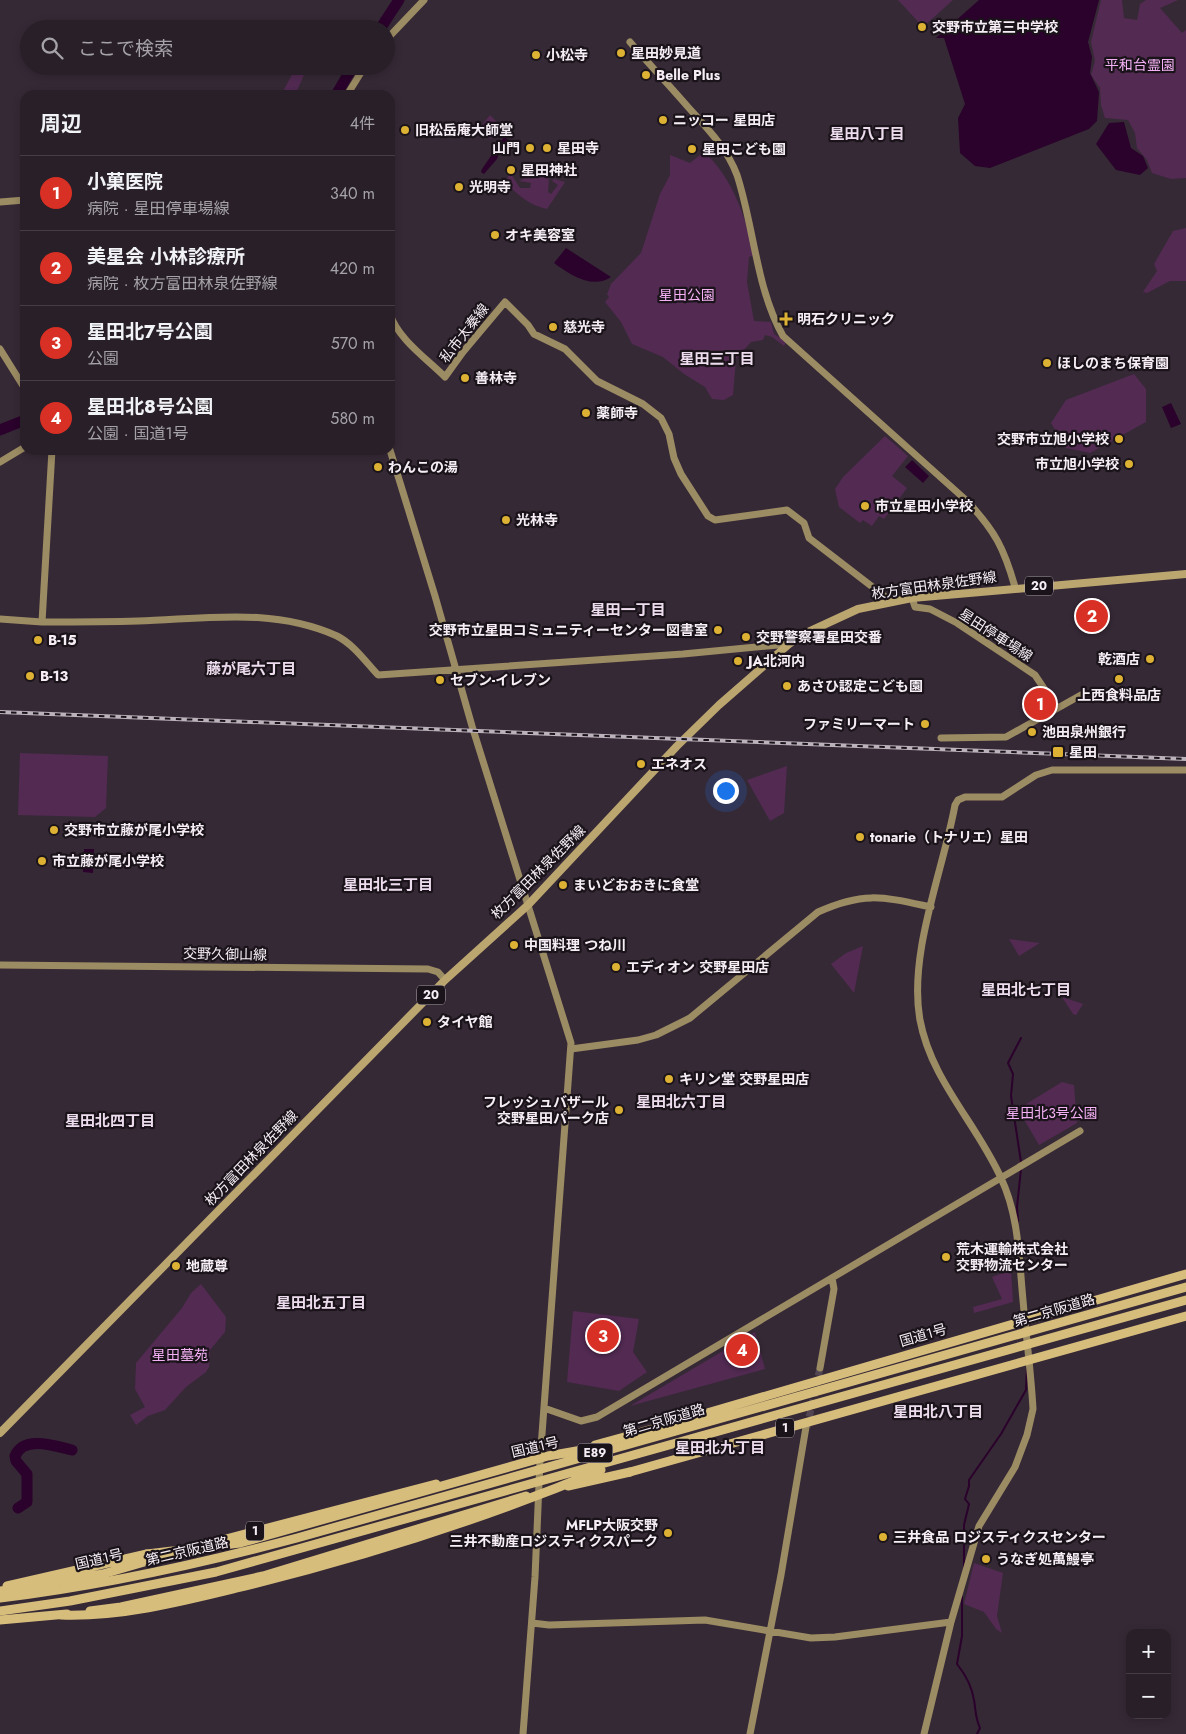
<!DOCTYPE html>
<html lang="ja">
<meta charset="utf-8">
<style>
body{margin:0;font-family:Jost,"Noto Sans JP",sans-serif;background:#302730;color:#f1f3f6}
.controls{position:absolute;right:15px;bottom:15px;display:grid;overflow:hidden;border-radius:10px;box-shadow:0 2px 8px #0003}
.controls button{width:45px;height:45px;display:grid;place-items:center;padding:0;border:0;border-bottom:1px solid #443d45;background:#281f28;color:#f1f3f6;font:25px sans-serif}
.you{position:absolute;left:725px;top:790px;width:18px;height:18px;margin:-12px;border:4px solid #fff;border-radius:50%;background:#1a73e8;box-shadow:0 0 0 8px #1a73e833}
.badge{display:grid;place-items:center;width:32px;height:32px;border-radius:50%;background:#d93025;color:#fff;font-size:16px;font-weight:700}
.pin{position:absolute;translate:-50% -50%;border:2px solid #fff;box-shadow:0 1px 5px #0006}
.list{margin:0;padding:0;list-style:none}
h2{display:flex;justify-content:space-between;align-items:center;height:65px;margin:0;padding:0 20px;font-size:21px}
h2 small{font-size:16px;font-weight:400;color:#a5a2a8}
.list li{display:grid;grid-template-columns:32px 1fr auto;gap:15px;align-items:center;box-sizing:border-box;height:75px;padding:0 20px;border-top:1px solid #443d45}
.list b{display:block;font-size:19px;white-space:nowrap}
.list p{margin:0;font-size:16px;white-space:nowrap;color:#a5a2a8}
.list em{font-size:16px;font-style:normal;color:#a5a2a8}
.icon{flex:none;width:28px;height:28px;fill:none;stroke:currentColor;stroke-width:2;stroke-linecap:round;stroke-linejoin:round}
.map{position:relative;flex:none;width:1186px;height:1734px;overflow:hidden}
.search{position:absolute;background:#281f28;box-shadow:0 2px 8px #0003;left:20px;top:20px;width:375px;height:55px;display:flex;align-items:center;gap:12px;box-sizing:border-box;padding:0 18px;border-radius:28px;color:#a5a2a8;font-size:19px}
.panel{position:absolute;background:#281f28;box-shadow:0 2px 8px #0003;left:20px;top:90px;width:375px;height:365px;border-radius:15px}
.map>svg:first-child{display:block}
</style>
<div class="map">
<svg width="1186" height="1734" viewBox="0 0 1186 1734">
<rect width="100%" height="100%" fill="#362936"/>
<path fill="#522a52" d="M898 0H953L923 27Z
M1101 0H1122L1124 18 1137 20 1140 4 1146 0H1178L1160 8 1182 33 1186 30V178L1171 179 1152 173 1147 160 1137 148 1135 133 1128 120 1105 118 1101 105 1100 88 1091 75 1095 61 1091 42Z
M294 66H308L295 95H281L295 69Z
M490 115 501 126 490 139 478 130Z
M704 152C733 178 746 218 754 255L749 257 747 282 754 321 771 322 774 334 786 342 784 346 772 337 765 335 763 340 751 342 736 359 733 395 724 400 712 399 705 387 684 374 663 357 632 344 621 322 605 302 609 297 607 294 611 284 641 253 660 194 670 175V155L690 163Z
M533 167 549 178 548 192 551 194 558 185 552 181 554 179 565 182 547 209C529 205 519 196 507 184L508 176 511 174 520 188H530L531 183 519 181 525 178Z
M1186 228V281H1170L1147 293 1143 292 1157 271 1154 264 1173 231Z
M1134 374 1146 389V422L1090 453 1066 448 1051 423 1066 400Z
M885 436 908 456 892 476 907 488 884 519 879 516 872 526 863 520 860 523 839 507 835 489 843 477Z
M20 753 108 756 106 808 95 817 18 815Z
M787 766 784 813 770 821 747 780Z
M1009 939 1040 943 1019 956Z
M863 946 854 993 831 964 846 953Z
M1062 997 1083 1004 1076 1015 1073 1014Z
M1062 1082 1074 1085 1077 1123 1039 1145 1018 1109Z
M1011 1270 1013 1302 974 1313 973 1307 1002 1299 992 1277Z
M201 1284 226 1317 225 1332 210 1350 209 1367 206 1372 186 1387 165 1410 148 1416 136 1425 130 1415 145 1407 135 1389 136 1363 182 1308 191 1293Z
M573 1311 639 1319 633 1352 647 1372 619 1391 567 1382Z
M755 1332 765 1369 630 1406Z
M974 1563 1003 1573 997 1616 1002 1633 996 1629 984 1612 964 1604Z"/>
<path fill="#2a022b" d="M979 0H1099L1088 42 1092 57 1090 73 1099 92 1097 121 1089 129 990 168 975 166 960 153 958 118 965 104 944 38H936Z
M1124 122 1131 148 1143 156 1148 168 1140 175 1116 170 1096 144 1109 123Z
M504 137 509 140 506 145 501 147 497 159 484 174 481 172 482 169Z
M566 248 611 277C592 290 569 274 554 263Z
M1171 403 1181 424 1171 428 1162 407Z
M912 460 929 476 923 483 905 467Z
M84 849H94L93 873 83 872Z"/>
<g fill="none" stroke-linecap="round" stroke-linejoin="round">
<path stroke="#2a022b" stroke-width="2" d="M1021 1038 1008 1063 1013 1074 1011 1096 1021 1162
M1018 1221 1017 1207 1021 1169
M964 1567V1525L969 1504 965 1499 969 1486V1480L1001 1434 1026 1390 1027 1368
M962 1597V1636L957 1664C965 1674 972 1687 974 1700 976 1711 975 1717 980 1728L977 1734"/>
<path stroke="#2a022b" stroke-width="11" d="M380 29 399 0
M336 95 353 66
M0 430 25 420
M18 1508 27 1502V1474L16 1461 15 1456C24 1435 55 1446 72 1450"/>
<path stroke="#534653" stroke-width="7" stroke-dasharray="7 3.5" stroke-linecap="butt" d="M807 1427 820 1368"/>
<path stroke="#9c8c63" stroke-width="7" d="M386 40 424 0
M630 42C649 64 669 85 688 107 707 128 727 148 737 175 754 227 756 288 783 336L967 501C995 531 1004 548 1015 587
M347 95 365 66
M0 202 25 200
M390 314C398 339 427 359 445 377L463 352 505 302 528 325 534 334 565 349 597 381 643 404 661 418 669 434 674 458 681 474 708 516 715 520 787 510 804 523 809 538 892 602
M0 349 25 389
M390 450 435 596 472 726 571 1043 540 1461 535 1577 523 1734
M0 462 25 447
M912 598 915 607 930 609 957 623 1035 675 1057 708
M0 619 42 622 52 450
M42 622C74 622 106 622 138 621 205 619 272 607 337 636 353 644 366 662 378 675L683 654 789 644
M941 738 1006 737 1081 695
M0 965 428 969 438 972 445 980
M571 1049 638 1040 656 1035 690 1018 818 912C864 891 884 897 931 907
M820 1368 834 1289 832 1278
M544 1408 581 1421 597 1417 1080 1131
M532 1623 549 1625 705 1620 811 1638 835 1637 951 1622 979 1526 1015 1467 1027 1435 1033 1409C1031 1372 1026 1336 1023 1300 1019 1259 1019 1216 1001 1178 977 1124 931 1080 920 1020 908 954 943 871 955 805L958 800 965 797H1002L1036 775 1052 770H1186
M750 1734 781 1575 806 1427
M924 1734 951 1622"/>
<path stroke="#bba670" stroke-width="8" d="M0 1433 445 980 528 905 677 746 719 705 789 644 806 633 858 609 912 598 1186 574"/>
<path stroke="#d7bd7c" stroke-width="9" d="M595 1445 635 1434
M568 1486 630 1472
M207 1544 436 1484
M7 1586 147 1554
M0 1591 103 1574 175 1553
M90 1611 121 1607 263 1576 526 1496
M0 1620 67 1614"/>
<g stroke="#bcb2bc" stroke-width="4">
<path id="rail" d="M0 712 1186 759"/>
</g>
<use href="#rail" stroke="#1a141a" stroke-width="2" stroke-dasharray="5.5" stroke-linecap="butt"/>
<path stroke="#d7bd7c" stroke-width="9" d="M635 1434 1186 1274
M630 1472 1186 1316
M147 1554 240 1543 548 1456 605 1446
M0 1598C101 1586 199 1564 297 1538L1186 1287
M0 1611 70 1601 216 1572 1186 1300
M61 1615C120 1617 180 1602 237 1588 360 1558 484 1519 601 1470"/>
</g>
<g fill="#ddb133" stroke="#1a141a" stroke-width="2">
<circle cx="922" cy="27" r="5"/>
<circle cx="621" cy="53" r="5"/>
<circle cx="536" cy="55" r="5"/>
<circle cx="646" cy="75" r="5"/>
<circle cx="663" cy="120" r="5"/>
<circle cx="405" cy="130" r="5"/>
<circle cx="530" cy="148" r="5"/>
<circle cx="547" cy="148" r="5"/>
<circle cx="692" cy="149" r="5"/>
<circle cx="511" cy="170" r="5"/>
<circle cx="459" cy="187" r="5"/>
<circle cx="495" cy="235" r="5"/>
<path d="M783.5 311.5h5v5h5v5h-5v5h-5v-5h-5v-5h5z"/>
<circle cx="553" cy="327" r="5"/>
<circle cx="1047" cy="363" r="5"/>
<circle cx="465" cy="378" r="5"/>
<circle cx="586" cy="413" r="5"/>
<circle cx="1119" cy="439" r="5"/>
<circle cx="1129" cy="464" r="5"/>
<circle cx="378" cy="467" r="5"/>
<circle cx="865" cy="506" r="5"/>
<circle cx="506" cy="520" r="5"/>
<circle cx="718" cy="630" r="5"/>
<circle cx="746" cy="637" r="5"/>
<circle cx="38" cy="640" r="5"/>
<circle cx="1150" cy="659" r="5"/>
<circle cx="738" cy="661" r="5"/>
<circle cx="30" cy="676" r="5"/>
<circle cx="1119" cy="679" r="5"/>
<circle cx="440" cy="680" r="5"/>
<circle cx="787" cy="686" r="5"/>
<circle cx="925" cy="724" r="5"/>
<circle cx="1032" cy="732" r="5"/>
<rect x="1052" y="746" width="12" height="12" rx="2.5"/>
<circle cx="641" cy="764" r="5"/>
<circle cx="54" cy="830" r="5"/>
<circle cx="860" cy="837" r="5"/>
<circle cx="42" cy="861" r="5"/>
<circle cx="563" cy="885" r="5"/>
<circle cx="514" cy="945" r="5"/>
<circle cx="616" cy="967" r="5"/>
<circle cx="427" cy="1022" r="5"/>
<circle cx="669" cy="1079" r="5"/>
<circle cx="619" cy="1110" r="5"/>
<circle cx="946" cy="1257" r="5"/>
<circle cx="176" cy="1266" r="5"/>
<circle cx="668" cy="1533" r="5"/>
<circle cx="883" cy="1537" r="5"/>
<circle cx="986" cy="1559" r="5"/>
</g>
<g text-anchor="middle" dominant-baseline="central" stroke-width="4.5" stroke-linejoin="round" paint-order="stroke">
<g fill="#1a141a" stroke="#b4acb3" stroke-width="1">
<rect x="1025" y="576.5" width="28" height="19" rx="4"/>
<rect x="417" y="985.5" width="28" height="19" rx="4"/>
<rect x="776" y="1418.5" width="18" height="19" rx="4"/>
<rect x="577.5" y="1443.5" width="35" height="19" rx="4"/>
<rect x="246" y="1521.5" width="18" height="19" rx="4"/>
</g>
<g font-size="12" font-weight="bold" fill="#f6edf5">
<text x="1039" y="586">20</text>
<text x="431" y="995">20</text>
<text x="785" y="1428">1</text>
<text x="595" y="1453">E89</text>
<text x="255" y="1531">1</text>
</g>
<g font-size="14" font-weight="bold" fill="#f6edf5" stroke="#1a141a" text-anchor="start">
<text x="932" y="27">交野市立第三中学校</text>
<text x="631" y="53">星田妙見道</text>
<text x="546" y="55">小松寺</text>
<text x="656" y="75">Belle Plus</text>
<text x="673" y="120">ニッコー 星田店</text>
<text x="415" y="130">旧松岳庵大師堂</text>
<text x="520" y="148" text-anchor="end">山門</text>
<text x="557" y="148">星田寺</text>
<text x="702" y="149">星田こども園</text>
<text x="521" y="170">星田神社</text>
<text x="469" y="187">光明寺</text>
<text x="505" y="235">オキ美容室</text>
<text x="797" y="319">明石クリニック</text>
<text x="563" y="327">慈光寺</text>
<text x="1057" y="363">ほしのまち保育園</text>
<text x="475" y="378">善林寺</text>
<text x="596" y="413">薬師寺</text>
<text x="1109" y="439" text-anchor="end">交野市立旭小学校</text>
<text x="1119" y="464" text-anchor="end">市立旭小学校</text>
<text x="388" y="467">わんこの湯</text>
<text x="875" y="506">市立星田小学校</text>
<text x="516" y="520">光林寺</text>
<text x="708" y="630" text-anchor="end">交野市立星田コミュニティーセンター図書室</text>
<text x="756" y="637">交野警察署星田交番</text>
<text x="48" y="640">B-15</text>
<text x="1140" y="659" text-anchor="end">乾酒店</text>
<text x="748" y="661">JA北河内</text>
<text x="40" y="676">B-13</text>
<text x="450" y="680">セブン-イレブン</text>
<text x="797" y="686">あさひ認定こども園</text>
<text x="1119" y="695" text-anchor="middle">上西食料品店</text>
<text x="915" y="724" text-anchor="end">ファミリーマート</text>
<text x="1042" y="732">池田泉州銀行</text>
<text x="1069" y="752">星田</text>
<text x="651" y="764">エネオス</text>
<text x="64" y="830">交野市立藤が尾小学校</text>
<text x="870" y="837">tonarie（トナリエ）星田</text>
<text x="52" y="861">市立藤が尾小学校</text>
<text x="573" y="885">まいどおおきに食堂</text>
<text x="524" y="945">中国料理 つね川</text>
<text x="626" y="967">エディオン 交野星田店</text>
<text x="437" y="1022">タイヤ館</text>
<text x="679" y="1079">キリン堂 交野星田店</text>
<text x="609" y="1102" text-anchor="end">フレッシュバザール<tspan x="609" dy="16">交野星田パーク店</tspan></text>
<text x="956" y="1249">荒木運輸株式会社<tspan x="956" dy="16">交野物流センター</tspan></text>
<text x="186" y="1266">地蔵尊</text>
<text x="658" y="1525" text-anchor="end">MFLP大阪交野<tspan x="658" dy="16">三井不動産ロジスティクスパーク</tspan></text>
<text x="893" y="1537">三井食品 ロジスティクスセンター</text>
<text x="996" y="1559">うなぎ処萬鰻亭</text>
</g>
<g font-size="14" fill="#f5b1f5" stroke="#1a141a">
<text x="1140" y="65">平和台霊園</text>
<text x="687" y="295">星田公園</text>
<text x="1052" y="1113">星田北3号公園</text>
<text x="180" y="1355">星田墓苑</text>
</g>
<g font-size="14" fill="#f6edf5" stroke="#1a141a">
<text transform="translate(464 333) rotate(-52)">私市太秦線</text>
<text transform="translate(934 585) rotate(-8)">枚方富田林泉佐野線</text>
<text transform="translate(996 635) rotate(33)">星田停車場線</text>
<text transform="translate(538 872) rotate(-45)">枚方富田林泉佐野線</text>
<text transform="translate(225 954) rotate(1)">交野久御山線</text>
<text transform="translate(251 1158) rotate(-46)">枚方富田林泉佐野線</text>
<text transform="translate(1054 1310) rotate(-16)">第二京阪道路</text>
<text transform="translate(923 1335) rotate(-16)">国道1号</text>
<text transform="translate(664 1420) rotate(-16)">第二京阪道路</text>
<text transform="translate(535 1447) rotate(-13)">国道1号</text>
<text transform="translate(187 1551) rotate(-13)">第二京阪道路</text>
<text transform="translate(99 1559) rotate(-13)">国道1号</text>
</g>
<g font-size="15" font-weight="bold" fill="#eddced" stroke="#1a141a">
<text x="867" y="134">星田八丁目</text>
<text x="717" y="359">星田三丁目</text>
<text x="628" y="610">星田一丁目</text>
<text x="251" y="669">藤が尾六丁目</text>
<text x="388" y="885">星田北三丁目</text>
<text x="1026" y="990">星田北七丁目</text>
<text x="681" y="1102">星田北六丁目</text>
<text x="110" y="1121">星田北四丁目</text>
<text x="321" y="1303">星田北五丁目</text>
<text x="938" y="1412">星田北八丁目</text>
<text x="720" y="1448">星田北九丁目</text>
</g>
</g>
</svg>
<div class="controls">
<button>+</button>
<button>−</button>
</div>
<div class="you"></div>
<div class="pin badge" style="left:1040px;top:704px">1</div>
<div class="pin badge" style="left:1092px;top:616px">2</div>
<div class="pin badge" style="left:603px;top:1336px">3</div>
<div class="pin badge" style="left:742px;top:1350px">4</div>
<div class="search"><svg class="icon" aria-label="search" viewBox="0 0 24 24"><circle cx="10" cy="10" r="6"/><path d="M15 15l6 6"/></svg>ここで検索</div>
<section class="panel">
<h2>周辺<small>4件</small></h2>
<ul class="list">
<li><span class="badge">1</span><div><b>小菓医院</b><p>病院 · 星田停車場線</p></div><em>340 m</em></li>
<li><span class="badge">2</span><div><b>美星会 小林診療所</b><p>病院 · 枚方富田林泉佐野線</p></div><em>420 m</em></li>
<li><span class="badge">3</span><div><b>星田北7号公園</b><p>公園</p></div><em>570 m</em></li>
<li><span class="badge">4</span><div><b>星田北8号公園</b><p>公園 · 国道1号</p></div><em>580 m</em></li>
</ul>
</section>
</div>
